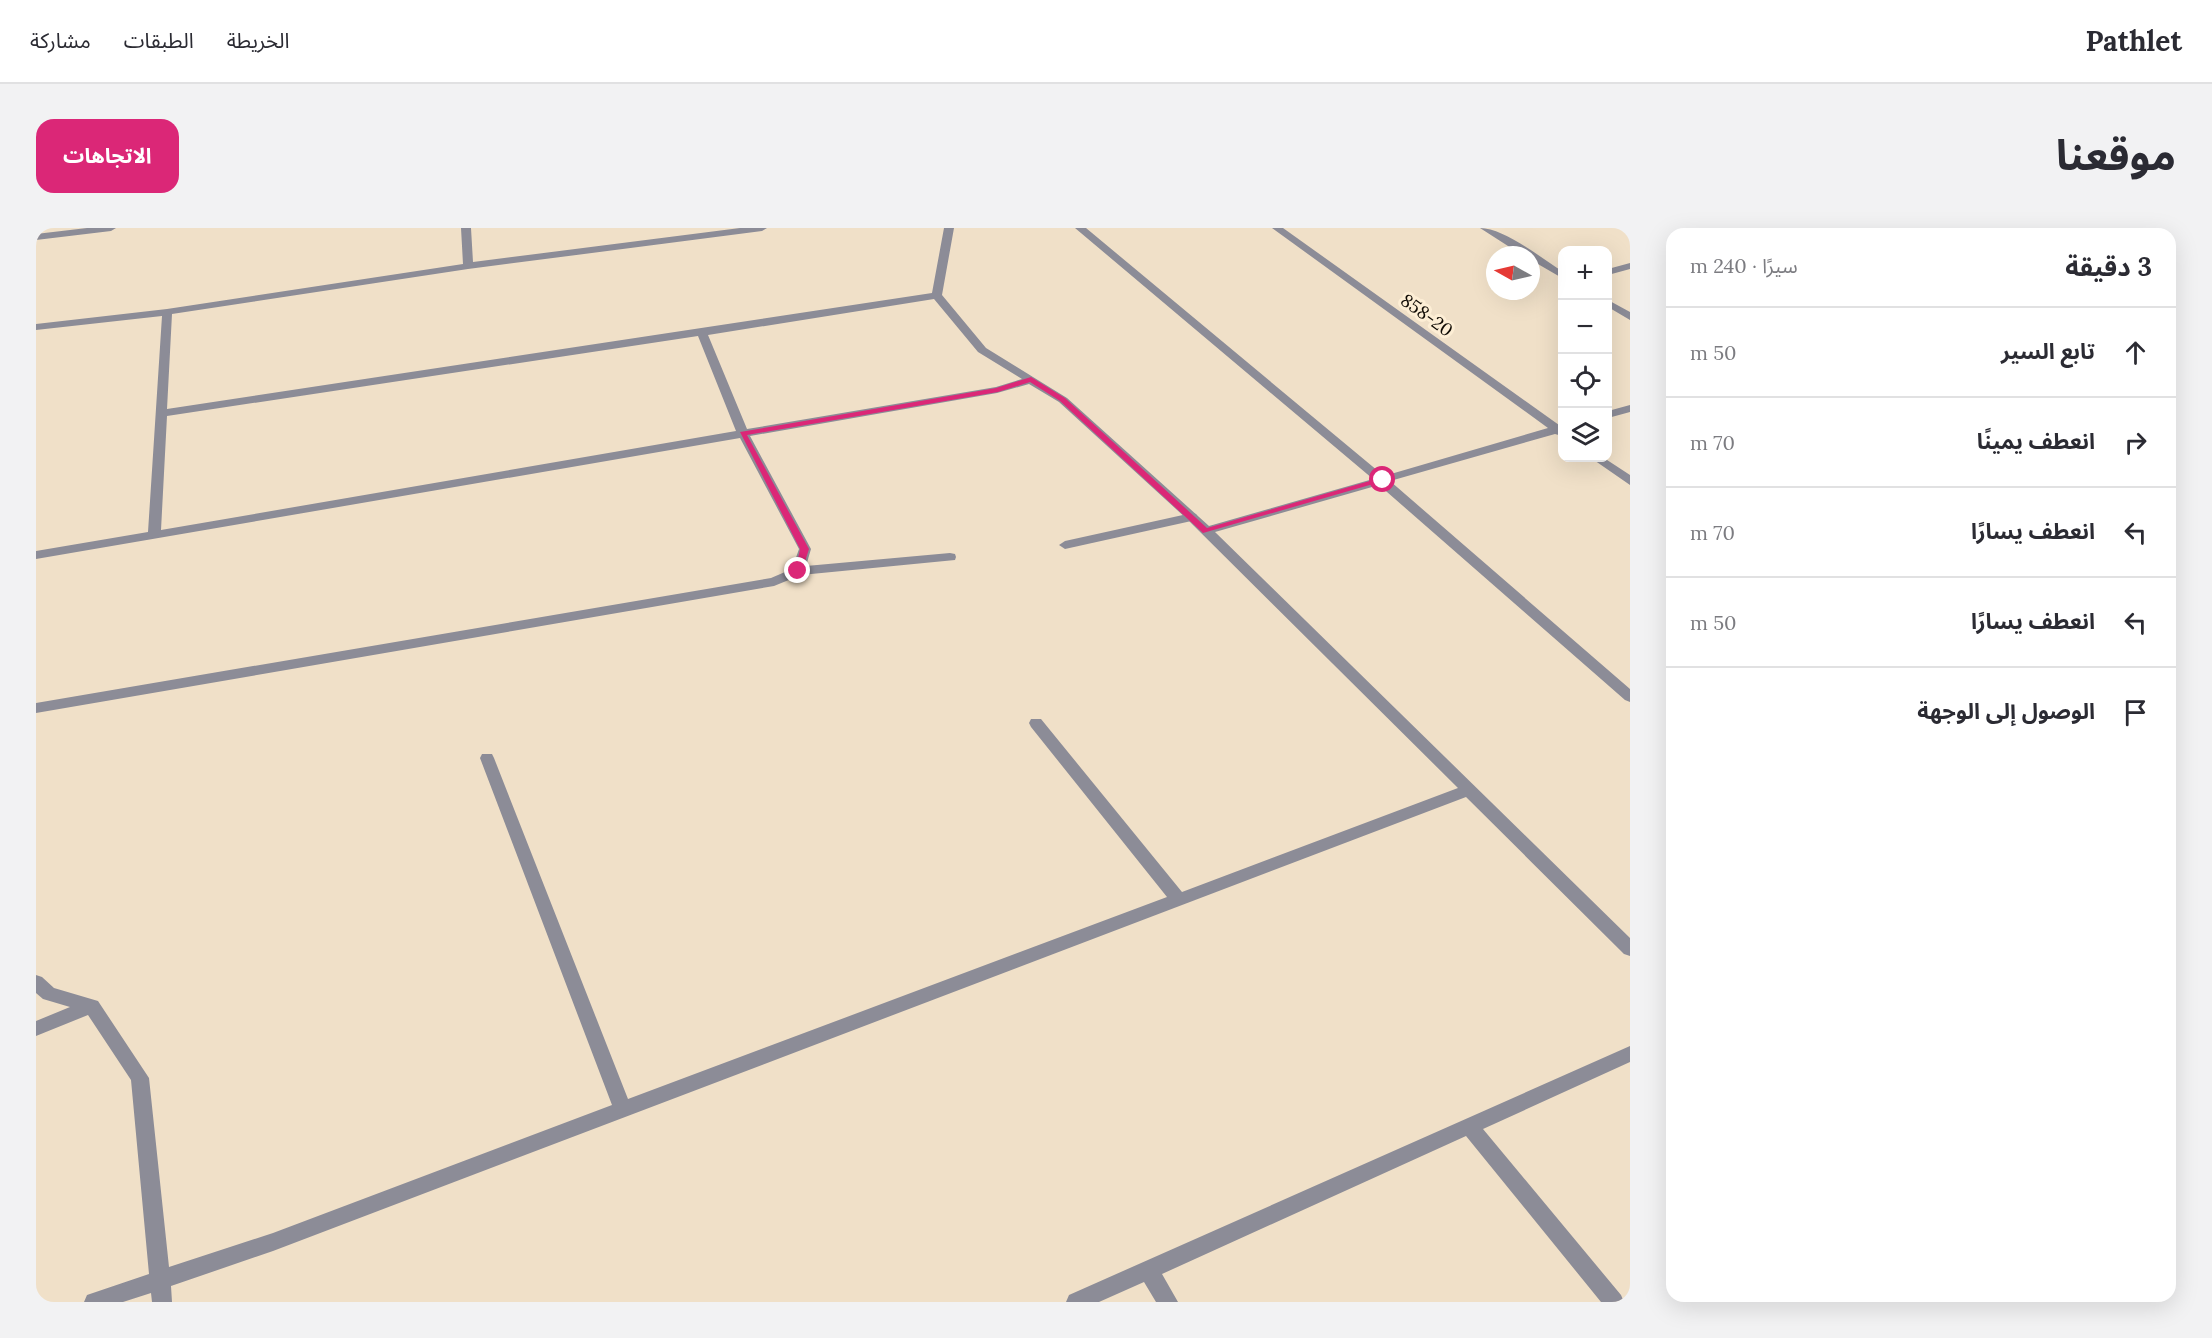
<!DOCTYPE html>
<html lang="ar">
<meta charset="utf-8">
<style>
body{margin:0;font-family:Lora,"Noto Sans Arabic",serif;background:#f2f2f3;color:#2b2b33;direction:rtl}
.controls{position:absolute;right:18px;top:18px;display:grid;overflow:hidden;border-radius:12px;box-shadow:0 6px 24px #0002}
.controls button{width:54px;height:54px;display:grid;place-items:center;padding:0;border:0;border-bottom:2px solid #e1e1e2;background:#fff;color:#2b2b33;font:30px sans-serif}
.compass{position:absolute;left:1450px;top:18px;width:54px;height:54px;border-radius:50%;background:#fff;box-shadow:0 6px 24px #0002;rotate:278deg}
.stop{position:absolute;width:18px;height:18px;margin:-14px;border:4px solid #db2777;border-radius:50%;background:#fff}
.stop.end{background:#db2777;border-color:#fff;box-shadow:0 2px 6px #0008}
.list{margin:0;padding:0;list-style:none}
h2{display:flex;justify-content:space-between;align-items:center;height:78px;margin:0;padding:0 24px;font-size:26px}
h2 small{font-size:20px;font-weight:400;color:#7c7c81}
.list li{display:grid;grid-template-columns:39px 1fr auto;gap:18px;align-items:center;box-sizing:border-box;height:90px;padding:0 24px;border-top:2px solid #e1e1e2}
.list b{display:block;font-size:22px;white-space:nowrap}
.list em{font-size:20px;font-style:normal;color:#7c7c81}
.icon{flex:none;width:33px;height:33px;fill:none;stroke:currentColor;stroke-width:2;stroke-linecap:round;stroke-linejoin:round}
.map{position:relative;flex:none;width:1594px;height:1074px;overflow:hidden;direction:ltr;border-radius:18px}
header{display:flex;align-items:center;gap:36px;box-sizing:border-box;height:84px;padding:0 30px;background:#fff;border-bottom:2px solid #e1e1e2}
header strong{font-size:28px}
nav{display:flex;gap:33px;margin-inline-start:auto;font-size:21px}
.intro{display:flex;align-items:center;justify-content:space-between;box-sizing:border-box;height:144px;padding:0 36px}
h1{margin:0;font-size:42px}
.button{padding:15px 27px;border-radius:18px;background:#db2777;color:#fff;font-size:21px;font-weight:700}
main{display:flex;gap:36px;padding:0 36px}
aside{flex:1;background:#fff;border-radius:18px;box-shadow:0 6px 24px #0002}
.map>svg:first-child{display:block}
</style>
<header>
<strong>Pathlet</strong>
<nav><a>الخريطة</a><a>الطبقات</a><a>مشاركة</a></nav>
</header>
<div class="intro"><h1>موقعنا</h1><a class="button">الاتجاهات</a></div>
<main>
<aside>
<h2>3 دقيقة<small>سيرًا · 240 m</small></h2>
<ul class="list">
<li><svg class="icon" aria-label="ahead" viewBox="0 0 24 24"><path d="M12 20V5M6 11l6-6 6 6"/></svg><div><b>تابع السير</b></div><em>50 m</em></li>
<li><svg class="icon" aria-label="right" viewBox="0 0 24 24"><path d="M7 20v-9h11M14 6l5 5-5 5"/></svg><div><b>انعطف يمينًا</b></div><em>70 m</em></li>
<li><svg class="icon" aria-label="left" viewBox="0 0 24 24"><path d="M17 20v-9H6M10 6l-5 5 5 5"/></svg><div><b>انعطف يسارًا</b></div><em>70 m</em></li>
<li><svg class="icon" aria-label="left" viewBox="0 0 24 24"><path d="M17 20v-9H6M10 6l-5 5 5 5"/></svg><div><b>انعطف يسارًا</b></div><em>50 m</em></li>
<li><svg class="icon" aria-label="arrive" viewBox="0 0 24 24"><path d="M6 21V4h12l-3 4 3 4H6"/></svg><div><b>الوصول إلى الوجهة</b></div></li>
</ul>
</aside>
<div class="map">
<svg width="1594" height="1074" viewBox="0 0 1594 1074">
<rect width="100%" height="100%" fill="#f0e0c8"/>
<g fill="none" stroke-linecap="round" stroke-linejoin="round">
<path fill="#8c8c97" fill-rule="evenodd" d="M1156 285 1160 286 1162 289 1160 292 1029 321 1023 317 1029 313Z"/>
<path fill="#8c8c97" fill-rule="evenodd" d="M51 0H80L75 3 0 12V6Z
M425 0H435L437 34 704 0H731L726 3 432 41 136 86 131 181 896 65 908 0H918L906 67 950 120 1031 170 1173 298 1337 251 1039 0H1050L1348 248 1512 200 1236 0H1247L1523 197H1526V208L1519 206 1354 253 1594 461V474L1589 472 1343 257 1179 304 1594 710V728L1588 726 1430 569 237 1023 135 1058 136 1074H116L115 1065 87 1074H48L51 1067 113 1046 95 852 52 787 0 808V793L34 779 7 771 0 765V747L6 749 18 760 62 773 113 850 133 1039 237 1005 576 877 444 530 446 526H456L458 530 592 871 1131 669 995 499 993 495 995 491H1005L1146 664 1422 560 1152 292 1023 174 993 156 961 165 714 208 775 321 770 338 914 325 919 326 920 329 919 332 765 347 738 358 0 485V475L735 350 756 341 763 321 704 210 0 331V323L112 304 126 88 0 102V96L131 81 427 36ZM898 71 942 124 986 151 960 159 711 201 672 107ZM662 108 700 203 125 302 131 188Z
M1444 0C1468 0 1505 30 1526 43V50L1495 32V27H1486Z
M1594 35V41L1572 47V41Z
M1572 72 1594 84V92L1572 79Z
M1594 177V184L1572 190V183Z
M1555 230H1568L1594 247V257Z
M1594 818V834L1447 901 1585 1067 1588 1074H1565L1430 908 1126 1046 1142 1074H1120L1108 1054 1063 1074H1030L1033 1067Z"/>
</g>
<path fill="#db2777" d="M995 149 1029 170 1171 300 1344 250 1351 252 1167 305 1024 173 994 154 962 164 711 207 773 321 766 343 759 345 764 321 704 204 960 160Z"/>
<g text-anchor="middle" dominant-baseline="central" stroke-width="6" stroke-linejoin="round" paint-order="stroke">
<g font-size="18" fill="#100b04" stroke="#fdeed5">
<text transform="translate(1391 87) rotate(36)">858-20</text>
</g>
</g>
</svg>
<div class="controls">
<button>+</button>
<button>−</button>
<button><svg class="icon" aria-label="locate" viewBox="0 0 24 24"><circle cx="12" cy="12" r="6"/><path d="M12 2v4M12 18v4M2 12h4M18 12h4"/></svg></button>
<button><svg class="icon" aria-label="layers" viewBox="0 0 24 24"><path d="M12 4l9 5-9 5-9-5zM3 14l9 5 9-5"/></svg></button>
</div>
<svg class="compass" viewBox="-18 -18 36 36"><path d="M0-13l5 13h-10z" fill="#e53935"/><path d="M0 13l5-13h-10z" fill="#7c7c81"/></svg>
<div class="stop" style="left:1347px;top:252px"></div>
<div class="stop end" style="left:762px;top:343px"></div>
</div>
</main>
